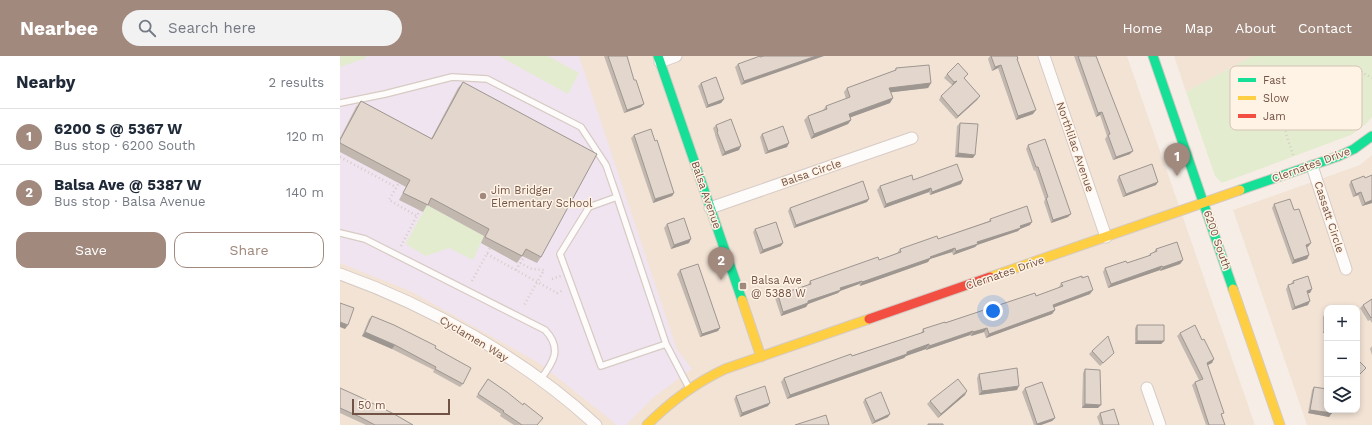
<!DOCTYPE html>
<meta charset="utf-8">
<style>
body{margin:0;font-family:"Work Sans",sans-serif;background:#f2f2f3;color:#1f2937}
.controls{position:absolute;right:12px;bottom:12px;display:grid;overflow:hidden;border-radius:8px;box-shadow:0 2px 6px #0003}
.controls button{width:36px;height:36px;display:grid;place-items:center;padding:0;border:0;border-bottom:1px solid #e0e1e3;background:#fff;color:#1f2937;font:20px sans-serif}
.scale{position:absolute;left:12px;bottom:10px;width:98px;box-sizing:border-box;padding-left:4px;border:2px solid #735246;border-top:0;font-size:11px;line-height:14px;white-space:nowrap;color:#735246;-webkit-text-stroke:3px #fff3e5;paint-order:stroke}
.you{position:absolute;left:653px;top:255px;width:14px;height:14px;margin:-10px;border:3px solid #fff;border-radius:50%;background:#1a73e8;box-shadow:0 0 0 6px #1a73e833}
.badge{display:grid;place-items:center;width:26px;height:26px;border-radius:50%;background:#a1897e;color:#fff;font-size:13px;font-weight:700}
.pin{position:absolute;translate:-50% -33px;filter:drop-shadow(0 1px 2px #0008)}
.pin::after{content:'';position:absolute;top:21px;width:14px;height:12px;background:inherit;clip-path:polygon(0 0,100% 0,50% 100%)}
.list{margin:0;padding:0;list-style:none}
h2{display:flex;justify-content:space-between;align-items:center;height:52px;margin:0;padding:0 16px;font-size:17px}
h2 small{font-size:13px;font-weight:400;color:#747a83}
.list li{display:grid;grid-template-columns:26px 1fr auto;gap:12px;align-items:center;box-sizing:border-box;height:56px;padding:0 16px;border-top:1px solid #e0e1e3}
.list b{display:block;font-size:15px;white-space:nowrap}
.list p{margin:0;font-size:13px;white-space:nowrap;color:#747a83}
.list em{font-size:13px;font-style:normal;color:#747a83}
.actions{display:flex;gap:8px;padding:12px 16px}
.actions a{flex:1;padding:9px 0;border:1px solid #a1897e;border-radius:12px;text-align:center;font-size:14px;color:#a1897e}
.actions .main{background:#a1897e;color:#fff}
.icon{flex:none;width:22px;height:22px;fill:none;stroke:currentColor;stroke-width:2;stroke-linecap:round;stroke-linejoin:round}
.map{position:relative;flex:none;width:1032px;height:369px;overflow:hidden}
header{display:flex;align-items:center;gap:24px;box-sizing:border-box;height:56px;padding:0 20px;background:#a1897e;color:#fff}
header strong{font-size:19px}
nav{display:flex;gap:22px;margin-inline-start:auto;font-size:14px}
.search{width:280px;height:36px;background:#f2f2f3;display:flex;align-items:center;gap:10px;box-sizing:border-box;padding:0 14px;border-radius:22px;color:#747a83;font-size:15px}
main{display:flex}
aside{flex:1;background:#fff}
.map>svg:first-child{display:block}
</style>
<header>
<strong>Nearbee</strong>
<div class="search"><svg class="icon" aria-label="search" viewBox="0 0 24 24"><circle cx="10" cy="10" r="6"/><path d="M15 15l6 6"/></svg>Search here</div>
<nav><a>Home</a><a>Map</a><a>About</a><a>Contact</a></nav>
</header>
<main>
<aside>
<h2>Nearby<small>2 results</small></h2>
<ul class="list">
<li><span class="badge">1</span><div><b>6200 S @ 5367 W</b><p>Bus stop · 6200 South</p></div><em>120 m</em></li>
<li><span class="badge">2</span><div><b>Balsa Ave @ 5387 W</b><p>Bus stop · Balsa Avenue</p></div><em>140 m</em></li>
</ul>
<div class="actions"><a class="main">Save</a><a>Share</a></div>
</aside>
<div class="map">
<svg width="1032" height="369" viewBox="0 0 1032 369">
<rect width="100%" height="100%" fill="#f6eee6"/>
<path fill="#f2e3d5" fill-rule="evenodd" d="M0 0H787L915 369H0Z
M834 0H913L846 36Z
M1032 99V369H967L893 154 1020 109ZM987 252H1017V354H987Z"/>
<path fill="#f0e4f0" d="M0 0H239L337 294 352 313 315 340 286 369H277L199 307 70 235 0 207Z"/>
<path fill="#e3eccf" d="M0 0H25L26 2 0 11Z
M159 0H208L239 17 228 38Z
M913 0H1032V61L1026 68 1011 79 882 127 875 120 846 36Z
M87 149 144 180 133 204 109 192 86 200 67 189 66 187Z"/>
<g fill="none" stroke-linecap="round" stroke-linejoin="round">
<g stroke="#d7cbc4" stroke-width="8">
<path id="lane" d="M0 47 45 38 112 21 147 23 241 71 266 109 277 141
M0 177 25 183 205 274C223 293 213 307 200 324
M326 288 261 310 220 198 249 151 277 141 326 288 349 332"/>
</g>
<g stroke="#d7cbc4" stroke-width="13">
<path id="street" d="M704 0 766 181
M320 6 336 0
M972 110 1006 213
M370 152 572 82
M0 218C90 250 186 304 256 369
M807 332 820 369"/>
</g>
<g stroke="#d6cac2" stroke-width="11">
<path id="fast" d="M318 0 402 244
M813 0 893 233
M900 134 999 100 1014 93 1032 80"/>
</g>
<g stroke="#d6cac2" stroke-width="11">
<path id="slow" d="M650 221 900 134
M893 233 940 369
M402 244 421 301
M307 369C330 346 355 327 385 313L529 263"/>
</g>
<g stroke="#d6cac2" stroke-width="11">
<path id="jam" d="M529 263 650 221"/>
</g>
<path stroke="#d7ccc8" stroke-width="2.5" stroke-dasharray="1 3" stroke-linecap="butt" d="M1014 12 1032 22
M953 99C951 91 944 76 945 68 946 59 956 56 961 49 965 44 966 38 967 31
M0 101 56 131
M60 125 49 144 77 160
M61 190 80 154
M147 198 217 237 224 234
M180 207 192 213 204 214 183 251
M176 214 184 201
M212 223 221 220
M132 225 150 192"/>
<use href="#lane" stroke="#fefcfb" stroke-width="5.5"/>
<use href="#street" stroke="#fefcfb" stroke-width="11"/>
<use href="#fast" stroke="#16e098" stroke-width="9"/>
<use href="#slow" stroke="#ffcf43" stroke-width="9"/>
<use href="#jam" stroke="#f24e42" stroke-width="9"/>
</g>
<path fill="#c2b8b0" d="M264 0H287L301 51 284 57Z
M424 0 401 29 395 11 398 8Z
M650 0 677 4 693 58 676 64 658 12 652 15 648 3Z
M734 0H756L790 98 773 104 765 83 767 80 760 59 756 61Z
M556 12 591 27 588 32 551 36 550 47 511 61V64L508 68 471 83 464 64 468 60 483 54 486 50 506 43 504 36 507 32 554 15Z
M607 18 625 21 624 22 640 40 637 44 616 63 599 44 601 40 613 29H612L604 22Z
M123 26 201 201 197 207 182 200 177 207 141 187 144 180 87 149 83 156 59 144 66 131 0 96V82L16 51 21 45 91 83 118 32Z
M361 27 384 43 381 47 366 52 358 30Z
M620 67 633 102 615 101 617 70Z
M376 69 399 94 382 100 375 79V78L373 72Z
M422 78 447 91 425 98 420 81Z
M294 79 334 137 332 140 313 147 291 82Z
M688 89 728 161 711 167 704 146 705 143 695 114 694 115 686 93Z
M779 120 816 129 783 141 777 124Z
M1011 125 1032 147 1022 150 1018 139 1013 141 1009 129Z
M621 128 590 139 589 136 544 152 537 134 540 130Z
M527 146 454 172 448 155 450 152Z
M934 148 954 154 968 191H967L969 199 967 203 952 208 932 152Z
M650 163 690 169 680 173 678 175 637 189 635 191 613 199 612 196 590 203 588 206 520 230 519 228 500 235 498 237 468 248 466 251 441 260 435 242 438 239 468 229 470 225 539 204 557 197 560 193 598 183 649 165Z
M327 168 349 187 331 193 324 172Z
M415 173 441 190 420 198 413 176Z
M816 193 843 204 840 208 820 215V214L768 232 763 216 765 212 787 207 808 200 810 198 813 197Z
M340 214 378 275 360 281 337 218Z
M953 225 972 233 970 237H968V249L952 254 946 233 948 229 951 228Z
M721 227 750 238 714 251 715 254 712 258 646 282 644 276 631 280 630 279 586 294V293L566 300 564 302 447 343 441 326 444 322 581 277 583 273 696 240 719 232V231Z
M1032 243V267L1030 264 1028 265 1020 252 1023 249Z
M985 257H987V277H983V261Z
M32 260 95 292 123 328 120 331 93 316 94 314 52 293 22 280 29 263Z
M797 269 824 285 821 288H795V272Z
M840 277 872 307 867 309 885 369H866L852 329 855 326 859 324 837 280Z
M1032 290V299L1030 293Z
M752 295 771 300 760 310 749 298Z
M745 313 758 352H742L743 317Z
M639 318 677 334 639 339 637 322Z
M148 323 197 369H174L160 360 161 358 136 341Z
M974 331 1004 354 1003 356 993 354 989 361 968 357 972 334Z
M0 332 73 369H26L0 357Z
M685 332 715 362 712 365 701 369H694L682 336Z
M625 339 598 362 587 348 590 345Z
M396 340 428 350 400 361 394 343Z
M525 343 548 361 532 368 523 346Z
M760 357 779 369H760L757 361Z"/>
<path fill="#9e9690" d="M476 0H484L401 29 404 25Z
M661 9 658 12 652 15 655 11Z
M617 25 615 29H612L614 26Z
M591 27 588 32 546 37 549 32Z
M640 40 637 44 616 63 618 60Z
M553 42 550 47 506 63 509 58Z
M384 43 381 47 366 52 368 49Z
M304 48 301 51 284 57 287 54Z
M696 54 693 58 676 64 678 60Z
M762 56 760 59 756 61 758 57Z
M511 64 508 68 471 83 474 78Z
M449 87 447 91 425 98 428 95Z
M401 90 399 94 382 100 385 96Z
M793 95 790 98 773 104 776 101Z
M618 97 635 99 633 102 615 101Z
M623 124 621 128 590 139 592 136Z
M818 126 816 129 783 141 786 138Z
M591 132 589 136 544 152 546 148Z
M1021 136 1018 139 1013 141 1016 138Z
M334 137 332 140 313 147 315 143Z
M529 143 527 146 454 172 456 169Z
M1032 144V147L1022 150 1025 147Z
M731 158 728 161 711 167 713 164Z
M692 166 690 169 680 173 678 175 637 189 635 191 613 199 616 195 637 186Z
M351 183 349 187 331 193 334 189Z
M443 187 441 190 420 198 423 194Z
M971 187 968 191 963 192 966 189Z
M615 192 612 196 590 203 588 206 520 230 522 226Z
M969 199 967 203 952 208 954 204Z
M843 204 840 208 820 215 823 211Z
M822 210 820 214 768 232 771 228Z
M522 225 519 228 500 235 498 237 468 248 466 251 441 260 443 256 468 245 500 232Z
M972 233 970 237 964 238 967 235Z
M753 234 750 238 710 253 713 249Z
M970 245 968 249 952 254 955 251Z
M715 254 712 258 646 282 649 278Z
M0 266 8 269 5 273 0 271Z
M380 272 378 275 360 281 362 278Z
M647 272 644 276 631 280 633 276Z
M985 274H987V277H983Z
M633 275 630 279 586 294 589 290Z
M25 276 55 289 52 293 22 280Z
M797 285H824L821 288H795Z
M589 288 586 293 566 300 564 302 447 343 450 339Z
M874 303 872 307 864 311 867 307Z
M679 330 677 334 639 339 642 335Z
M627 335 625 339 598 362 601 358Z
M430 347 428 350 400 361 402 357Z
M745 348 761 349 758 352H742Z
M970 354 992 357 989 361 968 357Z
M992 354H1004L1003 356 993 354 992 356Z
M550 358 548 361 532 368 535 365Z
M715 362 712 365 701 369H696L697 368Z"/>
<path fill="#e2d6cd" stroke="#9e9690" d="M268 0H287L294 24H296L304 48 287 54Z
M420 0V1L424 0H476L404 25 398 8Z
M651 0H677L678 3H677L696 54 678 60 661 9 655 11Z
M738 0H756L793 95 776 101 768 79 770 78 762 56 758 57Z
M618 7 628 18 624 22 640 40 618 60 601 40 617 25 614 26 607 18Z
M589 9 591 27 549 32 553 42 509 58 511 64 474 78 468 60 487 53 486 50 510 41 507 32 556 14V12Z
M376 21 384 43 368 49 361 27Z
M123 26 257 98 201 201 186 193 182 200 145 181 149 173 91 142 88 149 63 137 70 124 0 87V84L21 45 92 83Z
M391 63 401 90 385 96 377 76 378 75 376 69Z
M620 67 638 68 635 99 618 97Z
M443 70 449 87 428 95 422 78Z
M311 73 315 85 317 84 334 137 315 143 294 79Z
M705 83 731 158 713 164 706 142 708 141 698 111H696L688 89Z
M617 108 623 124 592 136 591 132 546 148 540 130 572 119 573 124Z
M812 108 818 126 786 138 779 120Z
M1032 119V144L1025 147 1021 136 1016 138 1011 125 1024 120 1025 122Z
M523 125 529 143 456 169 450 152Z
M950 143 954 154 959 153 971 187 966 189 969 199 954 204 934 148Z
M687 150 692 166 680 170 681 172 637 186 638 188 616 195 615 192 590 201 591 202 522 226V225L500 232 501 234 468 245V247L443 256 438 239 471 228 470 225 538 201 539 204 561 196 560 193 597 180 598 183 651 165 650 163Z
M344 162 351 183 334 189 327 168Z
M436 166 443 187 423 194 415 173Z
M837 186 843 204 823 211 822 210 771 228 765 212 786 205 787 207 811 199 810 198 817 195 816 193Z
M358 208 380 272 362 278 340 214Z
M742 220V222L748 220 753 234 713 249 715 254 649 278 647 272 633 276V275L589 290V288L567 296V298L450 339 444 322 511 298 512 300 584 276 583 273 605 266V267L695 237 696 240 723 230 721 227Z
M968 220 972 233 967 235 970 245 955 251 948 229 954 227 953 225Z
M1032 243V261L1031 262 1023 249Z
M0 247 14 252 8 269 0 266Z
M985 257H987V274H985Z
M32 260 54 269 96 290 95 292 131 312 123 328 95 313 96 311 55 289 25 276Z
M797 269H824V285H797Z
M855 269 862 284 864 283 874 303 867 307 884 357 881 358 885 369H869L855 326 863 323 840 277Z
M768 280 774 297 763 307 752 295Z
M1017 303 1026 312 1017 321Z
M677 312 679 330 642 335 639 318Z
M745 313 760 314 761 349 745 348Z
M148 323 167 336 183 349 184 347 203 362 197 369H182L163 356 164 355 138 338Z
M618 323 627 335 601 358 590 345Z
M702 326 715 362 697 368 685 332Z
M425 330 430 347 402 357 396 340Z
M974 331 987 333V354H993L992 357 970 354Z
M0 332 20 341 54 358 73 369H35L20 361 0 352Z
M541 336 550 358 535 365 525 343Z
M774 353 779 369H763L760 357Z
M486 359 489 369H455Z
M588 368H603V369H588Z"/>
<g fill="#a1897e" stroke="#fff3e5" stroke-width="1.5">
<circle cx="143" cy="140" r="4"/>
<rect x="399" y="226" width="8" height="8" rx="2"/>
</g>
<g text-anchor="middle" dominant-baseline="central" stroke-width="3" stroke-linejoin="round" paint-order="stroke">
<g font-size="11" fill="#735246" stroke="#fff3e5">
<text transform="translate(735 91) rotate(71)">Northlilac Avenue</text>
<text transform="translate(971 109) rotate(-20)">Clernates Drive</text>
<text transform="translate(471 117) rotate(-19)">Balsa Circle</text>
<text transform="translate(366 139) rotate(71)">Balsa Avenue</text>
<text transform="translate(989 161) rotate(72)">Cassatt Circle</text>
<text transform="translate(877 184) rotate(71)">6200 South</text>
<text transform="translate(665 217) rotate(-19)">Clernates Drive</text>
<text transform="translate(134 283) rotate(31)">Cyclamen Way</text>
</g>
<g font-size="11" fill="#735246" stroke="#fff3e5" text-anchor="start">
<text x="151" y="134">Jim Bridger<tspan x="151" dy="13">Elementary School</tspan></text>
<text x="411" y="224">Balsa Ave<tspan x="411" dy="13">@ 5388 W</tspan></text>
</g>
</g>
<rect x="890" y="10" width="132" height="64" rx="6" fill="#fff3e5" stroke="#d5c3b5" stroke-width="1"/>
<rect x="898" y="22" width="18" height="4" fill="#16e098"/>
<rect x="898" y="40" width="18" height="4" fill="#ffcf43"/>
<rect x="898" y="58" width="18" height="4" fill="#f24e42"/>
<g font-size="11" fill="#735246">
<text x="923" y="28">Fast</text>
<text x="923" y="46">Slow</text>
<text x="923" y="64">Jam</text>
</g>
</svg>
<div class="controls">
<button>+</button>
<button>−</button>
<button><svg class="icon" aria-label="layers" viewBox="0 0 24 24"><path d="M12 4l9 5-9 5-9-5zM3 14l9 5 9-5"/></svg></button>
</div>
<div class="scale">50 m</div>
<div class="you"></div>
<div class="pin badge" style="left:837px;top:120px">1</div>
<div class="pin badge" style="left:381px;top:224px">2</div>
</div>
</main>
